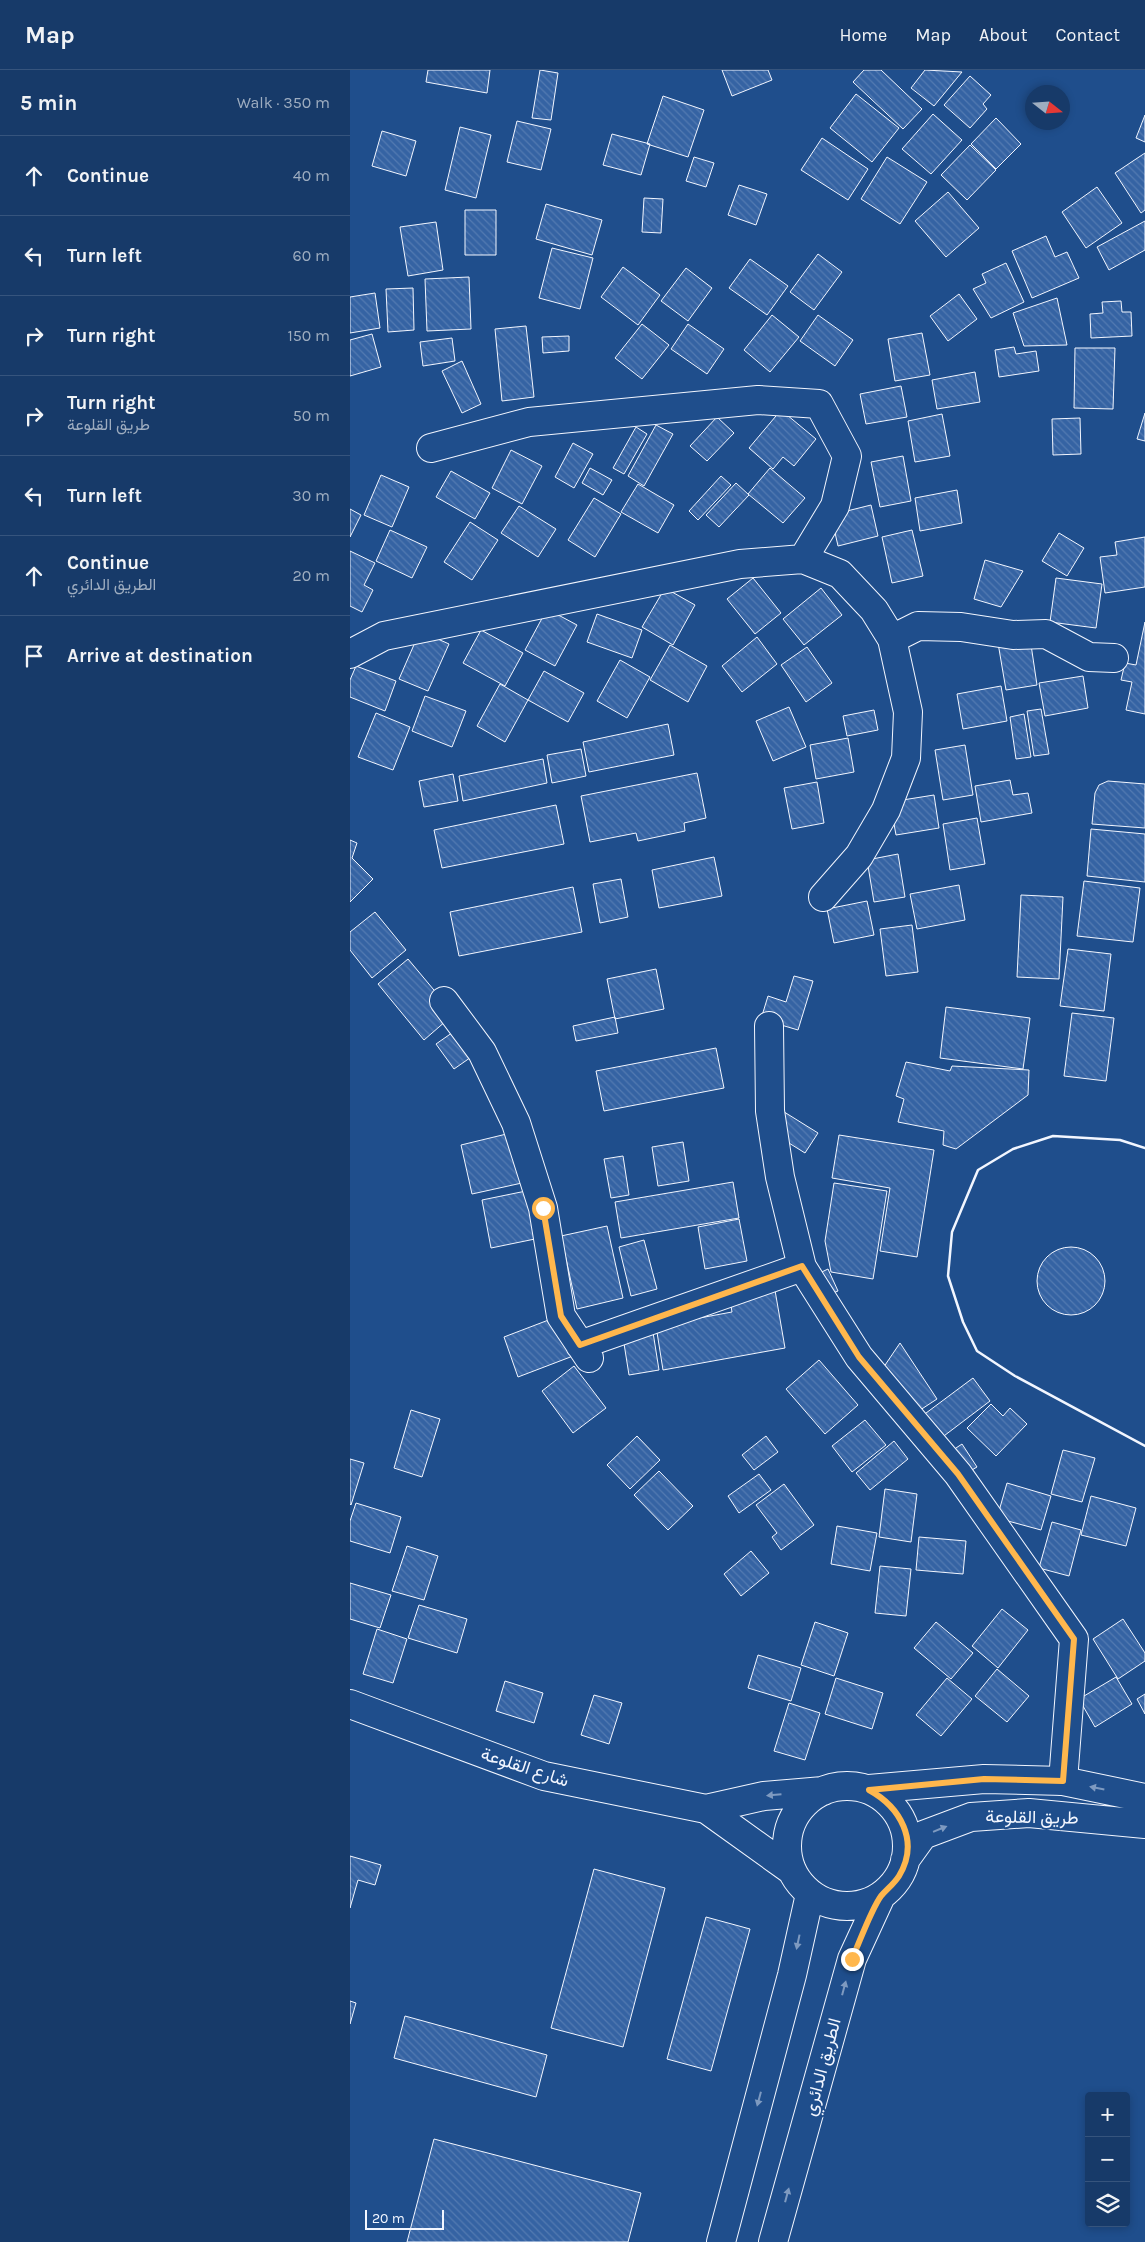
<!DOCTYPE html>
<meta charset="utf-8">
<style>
body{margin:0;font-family:Karla,Vazirmatn,sans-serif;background:#244571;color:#f1f3f6}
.controls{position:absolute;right:15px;bottom:15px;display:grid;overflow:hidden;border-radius:5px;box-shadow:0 2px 8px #0003}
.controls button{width:45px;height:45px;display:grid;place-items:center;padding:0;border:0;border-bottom:1px solid #36547d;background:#173a69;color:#f1f3f6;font:25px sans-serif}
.compass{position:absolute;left:675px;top:15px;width:45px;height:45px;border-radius:50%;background:#173a69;box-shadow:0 2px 8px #0003;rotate:107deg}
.scale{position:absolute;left:15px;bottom:12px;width:79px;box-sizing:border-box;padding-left:5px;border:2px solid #f2f6ff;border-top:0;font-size:14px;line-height:18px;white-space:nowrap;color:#f2f6ff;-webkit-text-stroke:4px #1f4e8c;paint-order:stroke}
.stop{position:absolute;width:15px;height:15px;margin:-11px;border:4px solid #ffb74d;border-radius:50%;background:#fff}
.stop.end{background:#ffb74d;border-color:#fff;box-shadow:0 1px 5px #0008}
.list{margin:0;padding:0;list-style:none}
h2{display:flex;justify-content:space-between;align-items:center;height:65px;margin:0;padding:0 20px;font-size:21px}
h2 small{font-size:16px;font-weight:400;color:#9eadc0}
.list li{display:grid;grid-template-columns:32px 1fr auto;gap:15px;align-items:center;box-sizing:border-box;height:80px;padding:0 20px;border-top:1px solid #36547d}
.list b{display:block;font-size:19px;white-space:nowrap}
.list p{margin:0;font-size:16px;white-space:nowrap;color:#9eadc0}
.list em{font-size:16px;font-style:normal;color:#9eadc0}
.icon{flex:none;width:28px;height:28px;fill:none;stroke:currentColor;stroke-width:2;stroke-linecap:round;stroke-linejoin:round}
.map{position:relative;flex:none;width:795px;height:2172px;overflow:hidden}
header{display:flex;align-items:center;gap:30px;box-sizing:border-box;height:70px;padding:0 25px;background:#173a69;border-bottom:1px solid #36547d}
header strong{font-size:24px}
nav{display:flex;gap:28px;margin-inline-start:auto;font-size:18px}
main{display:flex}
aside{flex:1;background:#173a69}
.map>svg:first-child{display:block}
</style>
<header>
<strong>Map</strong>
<nav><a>Home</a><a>Map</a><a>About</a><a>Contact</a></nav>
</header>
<main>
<aside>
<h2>5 min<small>Walk · 350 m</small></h2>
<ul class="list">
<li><svg class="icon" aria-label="ahead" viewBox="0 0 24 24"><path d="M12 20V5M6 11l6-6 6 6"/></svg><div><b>Continue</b></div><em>40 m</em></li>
<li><svg class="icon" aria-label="left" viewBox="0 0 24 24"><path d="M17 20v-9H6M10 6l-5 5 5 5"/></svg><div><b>Turn left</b></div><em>60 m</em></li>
<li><svg class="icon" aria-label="right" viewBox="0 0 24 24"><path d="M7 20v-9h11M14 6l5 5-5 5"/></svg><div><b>Turn right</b></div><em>150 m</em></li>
<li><svg class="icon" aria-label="right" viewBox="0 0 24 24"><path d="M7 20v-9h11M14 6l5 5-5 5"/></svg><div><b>Turn right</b><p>طريق القلوعة</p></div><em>50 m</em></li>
<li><svg class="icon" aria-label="left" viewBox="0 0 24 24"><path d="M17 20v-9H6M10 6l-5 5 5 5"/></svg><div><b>Turn left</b></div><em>30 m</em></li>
<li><svg class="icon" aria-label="ahead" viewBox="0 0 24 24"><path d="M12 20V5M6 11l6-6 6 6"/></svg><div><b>Continue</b><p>الطريق الدائري</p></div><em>20 m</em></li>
<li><svg class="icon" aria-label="arrive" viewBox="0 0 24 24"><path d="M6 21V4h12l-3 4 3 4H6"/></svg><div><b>Arrive at destination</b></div></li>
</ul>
</aside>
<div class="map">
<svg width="795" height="2172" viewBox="0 0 795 2172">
<defs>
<pattern id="building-back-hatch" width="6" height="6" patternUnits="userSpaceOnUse" patternTransform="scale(1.25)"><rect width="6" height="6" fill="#3563a3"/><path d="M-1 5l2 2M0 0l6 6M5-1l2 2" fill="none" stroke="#537ab1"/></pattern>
</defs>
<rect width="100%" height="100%" fill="#1f4e8c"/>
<path fill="url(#building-back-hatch)" stroke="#f2f6ff" d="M78 0H140L137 23 76 12Z
M190 0 208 3 201 50 182 48Z
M372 0H418L422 10 382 26Z
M514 0H531L572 39 553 59 503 12Z
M575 0 612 2 584 36 561 18Z
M620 6 641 25 633 34 637 39 620 58 594 35Z
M506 24 549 58 522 92 480 58Z
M313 26 354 40 338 87 297 74Z
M583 44 612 70 581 104 552 79Z
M795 45V72L786 68Z
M646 48 671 74 646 99 621 74Z
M167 51 201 59 191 100 157 92Z
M110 57 141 65 126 128 95 120Z
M32 61 66 71 56 106 22 96Z
M262 64 300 74 291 105 253 95Z
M472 68 518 99 498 130 451 100Z
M620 75 646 100 617 130 591 105Z
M795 83V140L791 143 765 103Z
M344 87 364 93 356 117 336 111Z
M537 87 577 112 550 154 511 129Z
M389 115 417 124 406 155 378 145Z
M747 117 772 153 736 178 712 142Z
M598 122 629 158 596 187 565 151Z
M294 128 313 129 311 163 292 162Z
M196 134 252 150 242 185 186 169Z
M115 140H146V185H115Z
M795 151V180L759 200 747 177Z
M86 152 93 200 58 206 50 157Z
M696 166 705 187 717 182 729 208 682 228 662 181Z
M202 178 243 188 230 239 189 228Z
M468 184 492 202 464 240 440 222Z
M400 189 438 216 417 245 379 218Z
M656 193 674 232 641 248 623 219 636 213 632 204Z
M273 197 310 225 288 255 251 227Z
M336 198 362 218 338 251 311 231Z
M119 207 121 259 77 261 75 209Z
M63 218 64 260 38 262 36 219Z
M25 223 30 258 0 263V227Z
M609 224 627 249 598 271 580 246Z
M707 228 717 275 674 276 663 243Z
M771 231 772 242H781L782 266 741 268 740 244 753 243 752 232Z
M422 245 449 267 420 302 394 280Z
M468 245 503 270 485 296 450 271Z
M292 254 319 275 292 309 265 288Z
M338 254 374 279 357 304 321 279Z
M176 256 184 327 152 331 145 259Z
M572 263 580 305 545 311 538 269Z
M22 264 31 297 0 306V270Z
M219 266V281L193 283 192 267Z
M102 268 105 291 73 296 70 272Z
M664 277 666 284 686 281 689 301 649 307 645 280Z
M725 278H765L763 339 724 338Z
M112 291 131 334 112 343 92 301Z
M625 302 630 332 587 339 582 310Z
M551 316 557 347 516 354 510 324Z
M431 340 466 369 444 396 433 387 423 399 399 378Z
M795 343V371L787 369Z
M592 344 600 386 565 392 558 351Z
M367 347 384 363 357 391 340 376Z
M730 348 731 384 703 385 702 349Z
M306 355 323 364 294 416 278 406Z
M286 357 297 364 274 404 263 398Z
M223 373 243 384 224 418 205 407Z
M161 380 192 396 172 434 142 418Z
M553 386 561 431 530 437 521 392Z
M240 398 262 410 253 425 232 413Z
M420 398 455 428 433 453 398 424Z
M101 401 140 423 125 449 86 427Z
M31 405 59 417 42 457 14 445Z
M371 406 381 415 348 450 339 441Z
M386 413 399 425 369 457 356 445Z
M288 414 324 435 308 463 271 442Z
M607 420 612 453 570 461 565 428Z
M244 428 271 444 245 487 218 470Z
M521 435 528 466 488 476 481 445Z
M169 436 206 459 188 487 151 463Z
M0 439 11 445 0 467Z
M120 452 148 470 122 510 94 492Z
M40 460 77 477 62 508 26 491Z
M562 460 573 506 542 513 532 467Z
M709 463 734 478 717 506 692 491Z
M795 467V517L755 523 750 487 767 485 765 472Z
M0 481 25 493 14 515 23 520 12 542 0 536Z
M635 490 673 501 651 537 624 529Z
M403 508 431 543 405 564 377 529Z
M706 508 752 514 746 558 700 552Z
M315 518 345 535 323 575 292 557Z
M471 518 492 545 454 575 433 549Z
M197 539 227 555 205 596 175 580Z
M247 544 292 560 282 588 237 572Z
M795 552V644L776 640 782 612 771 610 775 593 786 595Z
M131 560 173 583 155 616 113 593Z
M70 561 99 574 78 621 49 609Z
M407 567 427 594 392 622 372 596Z
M680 568 687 615 656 620 648 573Z
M320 575 357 596 338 632 300 610Z
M457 577 482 613 456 632 431 595Z
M270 590 300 607 277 648 247 631Z
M6 596 46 611 35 641 0 627V610Z
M194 601 234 623 218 652 178 630Z
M733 606 738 638 695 646 689 613Z
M150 614 178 630 155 672 127 656Z
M651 616 657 651 613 659 607 624Z
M75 626 116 641 102 677 62 661Z
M439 637 456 677 423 691 406 651Z
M691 639 699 684 684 686 677 641Z
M524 640 528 660 497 666 493 646Z
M26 643 60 657 43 700 8 687Z
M674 644 681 687 666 689 660 647Z
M318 654 324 685 239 702 233 672Z
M498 668 504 702 466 709 460 675Z
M615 675 623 725 593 730 585 680Z
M231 679 236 706 202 713 197 685Z
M193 689 197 713 113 731 109 706Z
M347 703 356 748 334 753 335 761 288 771 286 763 240 772 231 726Z
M103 704 108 731 74 737 69 711Z
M660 710 663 725 678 723 682 743 631 752 625 716Z
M758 711 795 714V758L742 754 745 723 749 715Z
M467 712 474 753 442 759 434 718Z
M584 725 589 758 546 765 540 732Z
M206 735 214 774 92 798 84 760Z
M627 748 635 794 600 800 593 754Z
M741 759 795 764V812L737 806Z
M0 770 7 773 2 788 23 809 0 832Z
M548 784 555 827 524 832 517 790Z
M364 787 372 826 309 838 302 800Z
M271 809 278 847 250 853 243 814Z
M734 811 790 818 783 872 727 866Z
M609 815 615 850 567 859 560 824Z
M223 817 232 862 109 886 100 842Z
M671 825 713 827 709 909 667 907Z
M517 831 524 865 484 873 477 839Z
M25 842 56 880 22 908 0 880V862Z
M562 855 568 902 536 906 530 859Z
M718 879 761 884 754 941 710 936Z
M58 889 104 944 74 970 28 914Z
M306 899 314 939 265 949 257 909Z
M444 906 463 911 448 960 411 949 418 926 436 932Z
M596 937 680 948 673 999 590 988Z
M722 943 764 948 756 1011 714 1006Z
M265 947 268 963 226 971 223 956Z
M119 951 137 976 104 999 86 974Z
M366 978 374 1018 254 1041 246 1001Z
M556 992 600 1001 602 996 679 1000 678 1025 606 1079 593 1075 594 1061 548 1052 554 1029 546 1026Z
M431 1040 468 1063 455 1083 418 1060Z
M169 1061 181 1111 122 1124 111 1075Z
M489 1065 584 1080 567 1187 530 1181 540 1118 482 1108Z
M333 1072 339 1111 308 1116 302 1077Z
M273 1086 279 1125 261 1128 254 1089Z
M383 1112 389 1148 271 1168 265 1132Z
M484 1113 537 1121 523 1209 481 1202 475 1171Z
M176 1121 185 1169 141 1178 132 1130Z
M389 1149 397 1191 355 1199 348 1157Z
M257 1156 273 1228 227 1239 211 1166Z
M294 1170 307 1219 281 1226 269 1177Z
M687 1211a34 34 0 1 1 68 0a34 34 0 1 1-68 0Z
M478 1199 488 1221 468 1229 459 1208Z
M422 1203 435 1278 313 1300 306 1256 382 1242 377 1212Z
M209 1246 223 1286 168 1307 154 1267Z
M302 1256 309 1300 279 1305 272 1261Z
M550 1273 587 1329 558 1348 529 1304Z
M469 1290 508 1335 475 1364 436 1319Z
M224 1296 256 1338 223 1363 192 1321Z
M623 1308 640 1331 582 1375 564 1352Z
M641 1334 653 1346 660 1338 677 1354 646 1386 617 1358Z
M61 1340 90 1349 72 1407 44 1398Z
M515 1350 536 1375 502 1402 482 1376Z
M287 1366 310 1390 280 1419 257 1395Z
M416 1366 428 1382 404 1400 392 1385Z
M544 1371 558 1389 520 1420 506 1403Z
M612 1374 627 1397 615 1404 600 1382Z
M713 1380 745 1388 732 1432 701 1424Z
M0 1389 14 1393 1 1435 0 1434Z
M309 1401 343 1436 318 1460 284 1425Z
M409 1404 421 1420 389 1443 378 1426Z
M657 1413 701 1426 691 1460 647 1448Z
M434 1414 464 1455 431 1480 422 1467 427 1463 406 1435Z
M535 1419 567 1424 561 1472 529 1467Z
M741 1426 786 1438 776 1476 731 1465Z
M6 1433 51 1447 40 1483 0 1471V1451Z
M702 1452 731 1460 719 1506 689 1498Z
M487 1456 527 1463 520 1501 481 1494Z
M569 1467 616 1471 613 1504 566 1500Z
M57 1476 88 1486 74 1530 42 1521Z
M401 1481 419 1503 391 1526 374 1504Z
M530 1496 561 1499 556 1546 525 1543Z
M0 1513 41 1525 30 1558 0 1549Z
M69 1535 117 1549 107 1583 58 1568Z
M652 1539 678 1560 648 1598 622 1576Z
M773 1549 795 1583V1591L768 1609 743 1569Z
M465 1552 498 1563 484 1606 451 1595Z
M586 1552 623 1583 601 1609 564 1578Z
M27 1559 57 1569 43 1613 13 1604Z
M408 1585 451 1598 441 1631 398 1618Z
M647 1599 679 1626 657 1652 625 1626Z
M766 1607 782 1634 745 1657 729 1629Z
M486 1608 533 1623 522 1659 475 1644Z
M597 1608 622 1629 591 1666 566 1645Z
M155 1611 193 1623 184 1653 146 1641Z
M795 1624V1644L787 1629Z
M244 1625 272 1633 259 1674 231 1665Z
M439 1633 470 1643 455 1690 424 1681Z
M0 1786 31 1795 25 1815 8 1810 0 1838Z
M244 1799 315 1818 273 1977 201 1958Z
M356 1847 400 1859 361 2001 317 1989Z
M0 1931 6 1933 0 1954Z
M55 1946 197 1985 186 2027 44 1988Z
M84 2069 291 2123 278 2172H57Z"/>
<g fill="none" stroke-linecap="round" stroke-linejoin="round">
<g stroke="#f2f6ff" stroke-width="30">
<path id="minor" d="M81 378 179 352 408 330 469 334 497 386 485 436 453 489
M542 569 568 556 611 557 663 565 696 564 739 587 764 588
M0 584 34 566 390 494 453 489 490 504 524 540 542 569 558 642 556 688 536 740 509 786 473 827
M94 931 132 982 166 1053 193 1138 211 1246 239 1288
M419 956 420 1041 430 1107 452 1197 509 1287 608 1404 724 1569 713 1711
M230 1275 452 1197"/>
</g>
<g stroke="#f2f6ff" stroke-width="30">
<path id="major" d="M0 1634 194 1706 356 1739 441 1800
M437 1776a60 60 0 1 1 120 0a60 60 0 1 1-120 0Z
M519 1719 634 1709 713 1711 795 1728
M356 1739 414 1726 473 1721
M555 1790 573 1765 621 1747 679 1743 795 1754
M371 2172 442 1905 460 1824
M423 2172 502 1889 531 1826"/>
</g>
<use href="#minor" stroke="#1f4e8c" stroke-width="28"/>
<use href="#major" stroke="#1f4e8c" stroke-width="28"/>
<path stroke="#f2f6ff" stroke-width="2.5" d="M795 1078 770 1070 703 1066 663 1079 628 1100 602 1162 598 1206 613 1252 627 1281 665 1306 795 1376"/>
</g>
<defs><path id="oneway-solid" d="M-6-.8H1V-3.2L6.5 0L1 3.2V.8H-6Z" transform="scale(1.25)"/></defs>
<g fill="#7e9ac0">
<use href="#oneway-solid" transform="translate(747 1718) rotate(-169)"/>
<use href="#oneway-solid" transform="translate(424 1725) rotate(175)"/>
<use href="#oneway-solid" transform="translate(590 1759) rotate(-22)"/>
<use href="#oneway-solid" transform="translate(448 1872) rotate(102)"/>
<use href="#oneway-solid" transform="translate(494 1918) rotate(-75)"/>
<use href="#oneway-solid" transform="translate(409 2029) rotate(105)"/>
<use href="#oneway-solid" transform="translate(437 2125) rotate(-75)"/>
</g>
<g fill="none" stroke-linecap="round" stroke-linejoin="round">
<path stroke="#ffb74d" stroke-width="6" d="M193 1138 211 1246 230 1275 452 1196 509 1287 608 1404 724 1569 713 1711 634 1709 519 1720C550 1737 570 1771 549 1806 544 1814 537 1819 531 1826 521 1840 510 1871 502 1889"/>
</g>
<g text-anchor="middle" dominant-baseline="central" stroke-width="4" stroke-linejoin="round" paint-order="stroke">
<g font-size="18" fill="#f2f6ff" stroke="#1f4e8c">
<text transform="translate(175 1697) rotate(18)">شارع القلوعة</text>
<text transform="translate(682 1747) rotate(1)">طريق القلوعة</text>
<text transform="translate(472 1997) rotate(-75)">الطريق الدائري</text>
</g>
</g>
</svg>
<div class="controls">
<button>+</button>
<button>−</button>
<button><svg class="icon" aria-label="layers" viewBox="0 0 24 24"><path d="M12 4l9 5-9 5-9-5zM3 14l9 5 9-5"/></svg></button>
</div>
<svg class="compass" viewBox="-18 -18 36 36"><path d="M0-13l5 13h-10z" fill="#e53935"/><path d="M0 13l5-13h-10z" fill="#9eadc0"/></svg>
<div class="scale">20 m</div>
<div class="stop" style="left:193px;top:1138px"></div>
<div class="stop end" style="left:502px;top:1889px"></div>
</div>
</main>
